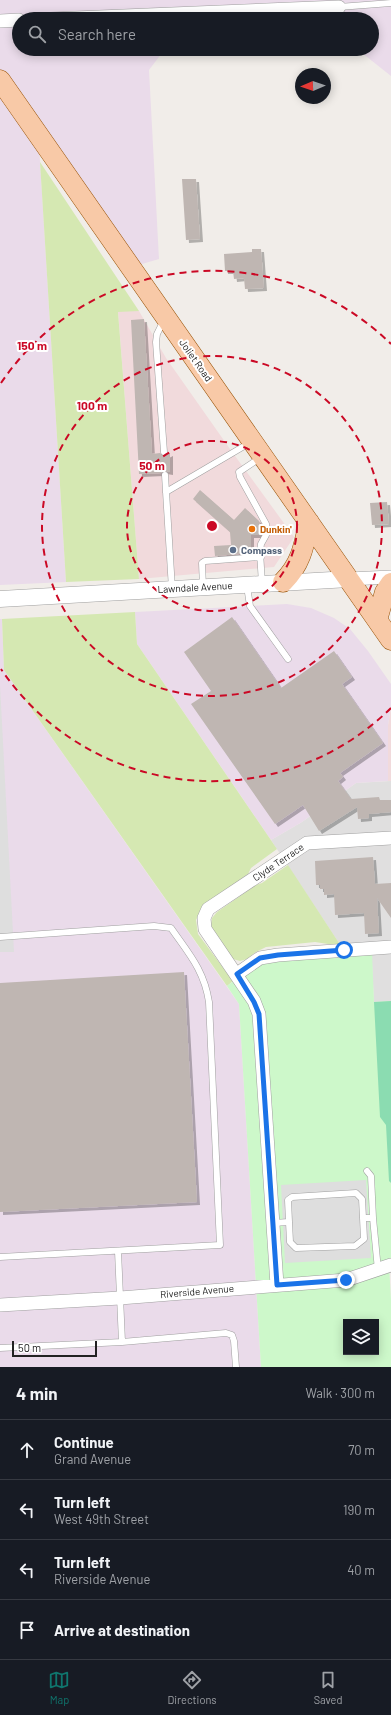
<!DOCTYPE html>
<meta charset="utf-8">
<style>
body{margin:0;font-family:Barlow,sans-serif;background:#20242c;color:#f1f3f6}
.controls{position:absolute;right:12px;bottom:12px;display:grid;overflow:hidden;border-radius:0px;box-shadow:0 2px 10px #0003}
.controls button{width:36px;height:36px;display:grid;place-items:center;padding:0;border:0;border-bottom:1px solid #363941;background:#171b24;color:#f1f3f6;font:20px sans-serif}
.compass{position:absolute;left:295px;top:68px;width:36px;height:36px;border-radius:50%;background:#171b24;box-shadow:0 2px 10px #0003;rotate:268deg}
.scale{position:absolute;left:12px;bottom:10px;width:85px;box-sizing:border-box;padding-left:4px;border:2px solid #222;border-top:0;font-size:11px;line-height:14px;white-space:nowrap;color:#222;-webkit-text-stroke:3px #fff;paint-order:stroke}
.stop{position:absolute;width:12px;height:12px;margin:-9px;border:3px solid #1a73e8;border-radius:50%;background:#fff}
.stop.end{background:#1a73e8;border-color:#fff;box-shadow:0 1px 4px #0008}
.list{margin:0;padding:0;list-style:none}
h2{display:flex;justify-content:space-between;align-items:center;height:52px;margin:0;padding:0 16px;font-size:17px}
h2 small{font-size:13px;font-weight:400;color:#9ea1a6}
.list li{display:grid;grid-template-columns:26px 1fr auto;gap:12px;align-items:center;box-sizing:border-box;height:60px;padding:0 16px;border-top:1px solid #363941}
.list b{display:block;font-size:15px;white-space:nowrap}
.list p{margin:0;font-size:13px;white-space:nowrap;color:#9ea1a6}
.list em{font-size:13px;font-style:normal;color:#9ea1a6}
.icon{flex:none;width:22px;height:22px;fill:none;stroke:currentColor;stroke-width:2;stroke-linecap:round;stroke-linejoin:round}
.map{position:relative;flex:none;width:391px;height:1367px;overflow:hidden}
.search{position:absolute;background:#171b24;box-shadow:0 2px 10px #0003;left:12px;right:12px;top:12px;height:44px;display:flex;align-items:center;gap:10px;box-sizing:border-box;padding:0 14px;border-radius:22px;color:#9ea1a6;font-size:15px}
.sheet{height:292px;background:#171b24}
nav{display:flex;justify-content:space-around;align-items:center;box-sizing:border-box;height:56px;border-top:1px solid #363941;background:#171b24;font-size:11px;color:#9ea1a6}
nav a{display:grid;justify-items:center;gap:2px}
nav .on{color:#0f766e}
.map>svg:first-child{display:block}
</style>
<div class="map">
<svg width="391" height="1367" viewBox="0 0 391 1367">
<defs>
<filter id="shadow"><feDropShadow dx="3" dy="3" stdDeviation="0" flood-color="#0004"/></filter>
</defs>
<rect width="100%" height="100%" fill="#f1ede9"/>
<path fill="#e0dfdf" d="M391 781V1001L374 1002 371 945 341 946 271 840 302 822 356 783Z"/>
<path fill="#f1dadc" d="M118 311H139L166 358 230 449 294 537 274 567 139 579Z
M391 707V781H388V725Z"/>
<path fill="#eadbea" d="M0 0H391V76L357 49H372V19H19V49H165L149 70 159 259 135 266 38 129 66 582 0 585Z
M287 604 311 608 334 618 350 629 368 651 391 684V707L388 725V781L356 783 302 822 271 840 137 644 135 612Z
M0 619H2L4 670 239 1004 261 1367H0Z"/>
<path fill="#d5e8b2" d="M40 162 139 311 118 312 139 579 66 582Z
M135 612 137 644 277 849 251 868 248 874 203 906 196 920 198 934 233 981 227 986 4 670 2 619Z
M288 865 341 946 315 942 266 947 256 952 247 959 240 961 233 959 211 926 212 918 217 912 256 885 262 883Z"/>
<path fill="#cdf8ca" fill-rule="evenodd" d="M372 952 374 1002 391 1001V1264H389L391 1300V1367H261L239 1004 227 986 260 961ZM346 1322H376V1352H346Z"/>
<path fill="#8bdcb1" d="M391 1001V1183L389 1181 386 1125 380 1117 374 1002Z"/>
<path fill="#dedede" d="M0 685 14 952H0Z
M366 1180 371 1258 285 1263 281 1185Z"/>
<path fill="#bfb6b2" filter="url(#shadow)" d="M182 179H196L200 239 186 240Z
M252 249H261L264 288 245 289 244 278 234 279 233 271H225L224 254 252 252Z
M144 319 152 454 160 453 164 456 170 453V472L164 471 161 473 139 474 131 320Z
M200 490 234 520 245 508 259 521 261 535H251V553L215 556 214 546 231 545 230 532 193 499Z
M387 502 389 524 372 525 370 503Z
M232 617 281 688 334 651 352 677 342 684 383 743 340 773 343 777 338 781 351 799 379 797 380 800H391V812L369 814V818L358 819 357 807 319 831 303 805 275 824 191 704 211 691 184 652Z
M373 857 375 884 391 883V918L377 898 379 933 365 934 364 913 335 915 334 894 324 895V889H320V885H316L315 861Z
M184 972 197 1202 0 1212V983Z"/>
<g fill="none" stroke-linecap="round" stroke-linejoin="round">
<g stroke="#9f9f9f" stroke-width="7">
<path id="service" d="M339 7 391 3
M164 452 156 342 157 334 164 320
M260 458 239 472 240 477 266 524V535L261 544 260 552 262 584
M165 475 172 589
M166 492 251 442
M247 586 250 606 288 659
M203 587 202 563 205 561 261 557
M0 937 154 926 171 928C189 954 204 970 209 1002L220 1245 0 1257
M367 1171 371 1176 373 1218
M289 1222 290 1242 296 1248 355 1246 364 1239 363 1218
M273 1223 289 1222 288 1200 292 1197 356 1193 362 1199 363 1218H373L378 1270
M118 1251 122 1342
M0 1348 122 1342 226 1333 232 1335 234 1341 236 1367"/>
</g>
<g stroke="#9f9f9f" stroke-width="14">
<path id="minor" d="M51 19 339 7
M0 21 19 20
M349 579 391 577
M237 974 260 958 278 955 391 947
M277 1285 259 1014 254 1001 205 929 204 918 208 909 307 843 391 838
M0 1305 120 1298 346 1280 391 1265"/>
</g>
<g stroke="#9f9f9f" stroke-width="17">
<path id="tertiary" d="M0 599 349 579"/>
</g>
<g stroke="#995307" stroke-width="21">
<path id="primary" d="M0 80 391 640
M283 582C301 564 304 546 309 522
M377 620 385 592 391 583"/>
</g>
<use href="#service" stroke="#fff" stroke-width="6"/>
<use href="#minor" stroke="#fff" stroke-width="13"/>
<use href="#tertiary" stroke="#fff" stroke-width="16"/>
<use href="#primary" stroke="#f8c9a7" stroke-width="20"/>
</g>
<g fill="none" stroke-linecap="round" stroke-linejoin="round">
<path stroke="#1a73e8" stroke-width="5" d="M344 950 278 955 260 958 237 974 254 1002 259 1014 277 1285 346 1280"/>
</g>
<g fill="none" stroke="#cb0925" stroke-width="2" stroke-dasharray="7 5">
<circle cx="212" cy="526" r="85"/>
<circle cx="212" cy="526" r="170"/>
<path d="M391 708A255 255 0 0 1 1 669M1 383A255 255 0 0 1 391 344"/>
</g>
<circle fill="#e8710a" stroke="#fff" stroke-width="1.5" cx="252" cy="529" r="4"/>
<circle fill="#5c6f8a" stroke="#fff" stroke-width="1.5" cx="233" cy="550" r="4"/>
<g text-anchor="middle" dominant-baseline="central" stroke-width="4" stroke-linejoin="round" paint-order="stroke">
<g font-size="10" fill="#222" stroke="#fff">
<text transform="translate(196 360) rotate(55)">Joliet Road</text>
<text transform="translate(195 587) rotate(-3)">Lawndale Avenue</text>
<text transform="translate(278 862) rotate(-34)">Clyde Terrace</text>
<text transform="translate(197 1291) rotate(-5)">Riverside Avenue</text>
</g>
<g font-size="10" font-weight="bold" fill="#c56008" stroke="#fff" text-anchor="start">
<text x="260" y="529">Dunkin'</text>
</g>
<g font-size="10" font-weight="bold" fill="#4e5e75" stroke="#fff" text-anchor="start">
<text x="241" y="550">Compass</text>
</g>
</g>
<circle cx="212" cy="526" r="6" fill="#cb0925" stroke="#fff" stroke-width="2"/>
<g font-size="12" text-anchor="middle" font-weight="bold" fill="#cb0925" stroke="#fff" stroke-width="4" stroke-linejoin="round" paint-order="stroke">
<text x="32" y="350">150 m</text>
<text x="92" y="410">100 m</text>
<text x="152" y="470">50 m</text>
</g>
</svg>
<div class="controls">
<button><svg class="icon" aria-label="layers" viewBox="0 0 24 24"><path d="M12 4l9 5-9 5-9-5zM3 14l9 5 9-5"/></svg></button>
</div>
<svg class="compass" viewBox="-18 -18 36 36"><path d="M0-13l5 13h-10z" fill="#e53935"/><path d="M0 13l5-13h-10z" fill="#9ea1a6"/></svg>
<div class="scale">50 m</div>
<div class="stop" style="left:344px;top:950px"></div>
<div class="stop end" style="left:346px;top:1280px"></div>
<div class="search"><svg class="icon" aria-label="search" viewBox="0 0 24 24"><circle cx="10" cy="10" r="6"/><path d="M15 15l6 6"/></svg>Search here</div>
</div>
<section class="sheet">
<h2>4 min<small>Walk · 300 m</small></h2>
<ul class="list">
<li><svg class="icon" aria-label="ahead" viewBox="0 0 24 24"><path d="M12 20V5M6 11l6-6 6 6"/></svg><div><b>Continue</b><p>Grand Avenue</p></div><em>70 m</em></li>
<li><svg class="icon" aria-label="left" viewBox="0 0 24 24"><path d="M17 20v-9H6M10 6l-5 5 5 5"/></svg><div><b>Turn left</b><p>West 49th Street</p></div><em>190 m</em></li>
<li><svg class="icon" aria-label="left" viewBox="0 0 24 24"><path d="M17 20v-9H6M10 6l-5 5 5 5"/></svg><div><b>Turn left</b><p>Riverside Avenue</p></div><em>40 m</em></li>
<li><svg class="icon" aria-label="arrive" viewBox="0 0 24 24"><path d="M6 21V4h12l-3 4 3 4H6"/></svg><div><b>Arrive at destination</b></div></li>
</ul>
</section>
<nav>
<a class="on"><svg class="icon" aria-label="map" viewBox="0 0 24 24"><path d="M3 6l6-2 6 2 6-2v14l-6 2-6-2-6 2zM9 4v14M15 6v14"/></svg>Map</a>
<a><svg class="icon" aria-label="directions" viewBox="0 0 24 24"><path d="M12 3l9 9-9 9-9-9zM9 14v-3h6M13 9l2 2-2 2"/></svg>Directions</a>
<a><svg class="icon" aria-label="saved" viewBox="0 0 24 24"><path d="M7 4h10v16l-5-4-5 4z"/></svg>Saved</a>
</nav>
